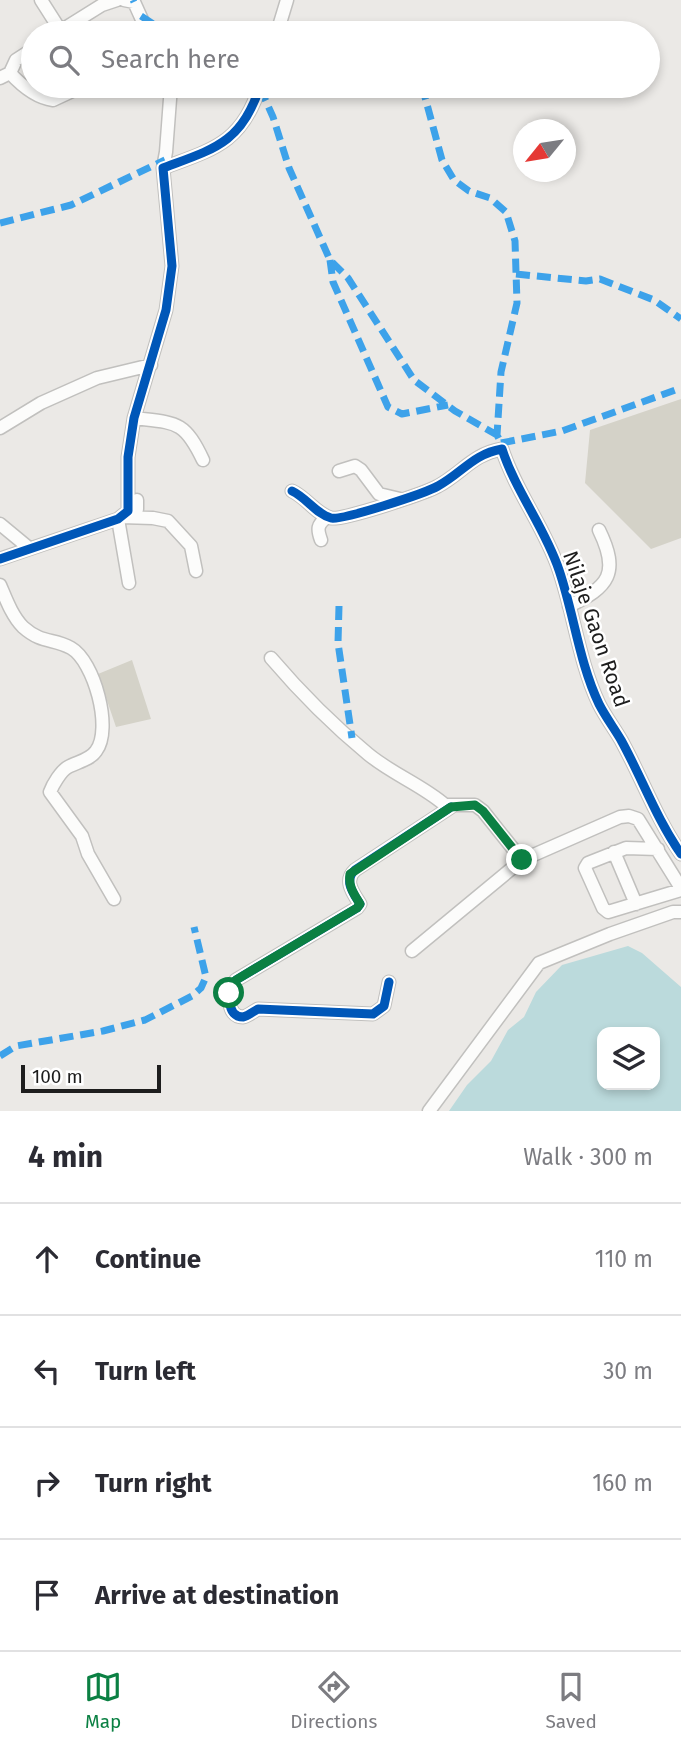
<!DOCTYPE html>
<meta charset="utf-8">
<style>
body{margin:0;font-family:"Fira Sans",sans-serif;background:#f7f7f7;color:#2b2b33}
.controls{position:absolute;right:21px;bottom:21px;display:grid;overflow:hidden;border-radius:14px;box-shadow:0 4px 10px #0003}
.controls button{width:63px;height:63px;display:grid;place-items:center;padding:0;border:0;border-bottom:2px solid #e1e1e2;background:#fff;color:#2b2b33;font:35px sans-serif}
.compass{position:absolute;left:513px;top:119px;width:63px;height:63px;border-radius:50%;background:#fff;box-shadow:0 4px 10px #0003;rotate:240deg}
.scale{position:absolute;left:21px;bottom:18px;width:140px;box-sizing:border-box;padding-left:7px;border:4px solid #1d1d1d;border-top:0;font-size:19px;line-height:24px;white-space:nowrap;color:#1d1d1d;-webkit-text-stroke:5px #fff;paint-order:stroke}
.stop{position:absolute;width:21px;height:21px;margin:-16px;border:5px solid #0b8043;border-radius:50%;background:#fff}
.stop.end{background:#0b8043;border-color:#fff;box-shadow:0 2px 7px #0008}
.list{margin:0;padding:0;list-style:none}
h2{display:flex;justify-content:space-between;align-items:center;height:91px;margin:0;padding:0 28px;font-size:30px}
h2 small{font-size:23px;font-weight:400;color:#7c7c81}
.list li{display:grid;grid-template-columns:46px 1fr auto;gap:21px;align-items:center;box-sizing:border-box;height:112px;padding:0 28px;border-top:2px solid #e1e1e2}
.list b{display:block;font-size:26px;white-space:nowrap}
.list em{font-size:23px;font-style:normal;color:#7c7c81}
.icon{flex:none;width:38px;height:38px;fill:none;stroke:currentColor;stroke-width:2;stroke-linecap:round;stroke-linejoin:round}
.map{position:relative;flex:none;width:681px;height:1111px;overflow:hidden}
.search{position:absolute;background:#fff;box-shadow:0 4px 10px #0003;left:21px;right:21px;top:21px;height:77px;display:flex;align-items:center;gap:18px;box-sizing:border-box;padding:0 24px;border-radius:38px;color:#7c7c81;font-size:26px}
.sheet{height:539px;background:#fff}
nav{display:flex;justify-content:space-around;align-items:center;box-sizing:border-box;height:98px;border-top:2px solid #e1e1e2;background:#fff;font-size:19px;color:#7c7c81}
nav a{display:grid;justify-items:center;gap:4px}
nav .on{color:#0b8043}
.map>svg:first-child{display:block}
</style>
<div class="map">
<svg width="681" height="1111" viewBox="0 0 681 1111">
<rect width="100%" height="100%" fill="#ebe9e6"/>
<path fill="#d4d2c8" d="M681 399V538L651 549 585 483 590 430Z
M132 660 151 719 116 727 98 674Z"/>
<path fill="#bbdadc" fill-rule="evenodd" d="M628 946 642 953 681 987V1111H449L467 1085 491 1061 508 1030 524 1017 536 992 562 965ZM602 1032H655V1085H602Z"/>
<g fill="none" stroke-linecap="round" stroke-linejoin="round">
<g stroke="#c1c0be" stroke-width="15">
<path id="minor" d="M41 0 62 33
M124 0 134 2 148 33
M57 33 102 5 117 0
M277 33 287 0
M10 73C21 85 37 98 53 100L83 86
M0 78 10 73 16 60 33 49
M163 168 166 152 171 86
M134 418C176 423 184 420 203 460
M0 428 41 403 97 378 151 365
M339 471 355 466 361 470 379 494 400 499
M292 491C307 498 316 514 331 518 341 521 426 493 438 486 462 473 473 454 502 449 516 492 545 528 559 570 574 614 579 662 599 704 605 716 614 728 621 740 642 778 656 818 681 854
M128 511 137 509V500
M121 517 153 518 168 521 191 546 196 571
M118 519 129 583
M0 524 29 548
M321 540C317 529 317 525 327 517
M0 559 118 519 128 511V457L134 418 166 310 172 266 163 168C214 149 242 143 260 86
M0 585C6 599 12 616 23 627 42 644 53 638 71 648 94 661 113 729 96 751 90 760 77 762 68 767 61 771 53 784 50 792L82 836 88 854 114 899
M569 606C609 587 620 573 599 530
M271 658C300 692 334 726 368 754 392 774 422 785 445 805H475L483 811 522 860
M658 849 626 848 588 863 585 868 603 908 608 912 681 890
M614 852 636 904
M412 951 522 860 620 817 629 816 638 819 681 888
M389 982 384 1006 373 1014 258 1009C254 1011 248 1016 243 1017 225 1017 228 989 236 980L357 908 360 904C354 894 343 881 355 870L451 807
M429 1111 539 963 610 934 673 912H681"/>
</g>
<use href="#minor" stroke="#fcfcfb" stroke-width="12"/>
<path stroke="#3da2ea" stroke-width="7" stroke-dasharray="14 7" stroke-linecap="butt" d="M133 0 134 2
M141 16 161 29 182 33
M422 86 442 160 454 180 469 191 490 198 506 212 515 241 517 303 501 372 497 435 500 441
M260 88 273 117 289 168 330 260 348 278 414 380 455 411 497 435
M0 223 71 205 165 160
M330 260 333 282 388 407 402 414 448 405
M516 274 586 281 600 279 654 300 681 319
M501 443 562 431 681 388
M339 606 338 643 352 738
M0 1056 16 1046 103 1031 145 1020 192 996 201 988 206 977 194 927"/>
<g stroke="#fff" stroke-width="13">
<path id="cycleway" d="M292 491C307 498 316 514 331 518 341 521 426 493 438 486 462 473 473 454 502 449 516 492 545 528 559 570 574 614 579 662 599 704 605 716 614 728 621 740 642 778 656 818 681 854
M0 559 118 519 128 511V457L134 418 166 310 172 266 163 168C214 149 242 143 260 86
M389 982 384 1006 373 1014 258 1009C254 1011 248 1016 243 1017 225 1017 228 989 236 980L357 908 360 904C354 894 343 881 355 870L451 807"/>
</g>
<use href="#cycleway" stroke="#0057b8" stroke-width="9"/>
</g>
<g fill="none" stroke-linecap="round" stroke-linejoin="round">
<path stroke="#0b8043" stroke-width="9" d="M229 993 236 980 357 908 360 904C354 894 348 886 350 874L451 807 475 805 483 811 522 860"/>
</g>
<g text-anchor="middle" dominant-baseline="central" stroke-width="5" stroke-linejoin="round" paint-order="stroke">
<g font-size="21" fill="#1d1d1d" stroke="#fff">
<text transform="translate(596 629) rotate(71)">Nilaje Gaon Road</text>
</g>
</g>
</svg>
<div class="controls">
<button><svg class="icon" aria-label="layers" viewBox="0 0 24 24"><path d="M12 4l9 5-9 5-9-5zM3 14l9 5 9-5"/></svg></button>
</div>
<svg class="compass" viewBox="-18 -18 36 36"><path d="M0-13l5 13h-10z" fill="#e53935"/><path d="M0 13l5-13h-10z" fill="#7c7c81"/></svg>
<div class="scale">100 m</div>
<div class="stop" style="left:229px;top:993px"></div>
<div class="stop end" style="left:522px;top:860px"></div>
<div class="search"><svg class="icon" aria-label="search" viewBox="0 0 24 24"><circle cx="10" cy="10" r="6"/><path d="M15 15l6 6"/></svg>Search here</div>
</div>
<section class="sheet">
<h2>4 min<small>Walk · 300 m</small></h2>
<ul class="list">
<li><svg class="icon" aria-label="ahead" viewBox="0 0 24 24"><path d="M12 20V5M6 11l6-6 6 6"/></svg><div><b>Continue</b></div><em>110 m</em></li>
<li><svg class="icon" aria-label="left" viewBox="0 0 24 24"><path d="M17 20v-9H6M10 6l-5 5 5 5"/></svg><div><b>Turn left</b></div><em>30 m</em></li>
<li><svg class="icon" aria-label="right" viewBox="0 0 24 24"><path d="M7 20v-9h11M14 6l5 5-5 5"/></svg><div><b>Turn right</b></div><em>160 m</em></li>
<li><svg class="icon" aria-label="arrive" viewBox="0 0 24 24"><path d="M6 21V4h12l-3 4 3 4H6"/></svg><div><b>Arrive at destination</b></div></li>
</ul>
</section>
<nav>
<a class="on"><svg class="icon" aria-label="map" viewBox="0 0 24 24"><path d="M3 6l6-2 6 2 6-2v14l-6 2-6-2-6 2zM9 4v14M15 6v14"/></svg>Map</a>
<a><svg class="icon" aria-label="directions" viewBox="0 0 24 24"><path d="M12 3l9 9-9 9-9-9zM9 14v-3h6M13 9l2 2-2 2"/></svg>Directions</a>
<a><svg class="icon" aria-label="saved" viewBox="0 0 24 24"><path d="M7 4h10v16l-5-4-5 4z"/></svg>Saved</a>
</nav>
